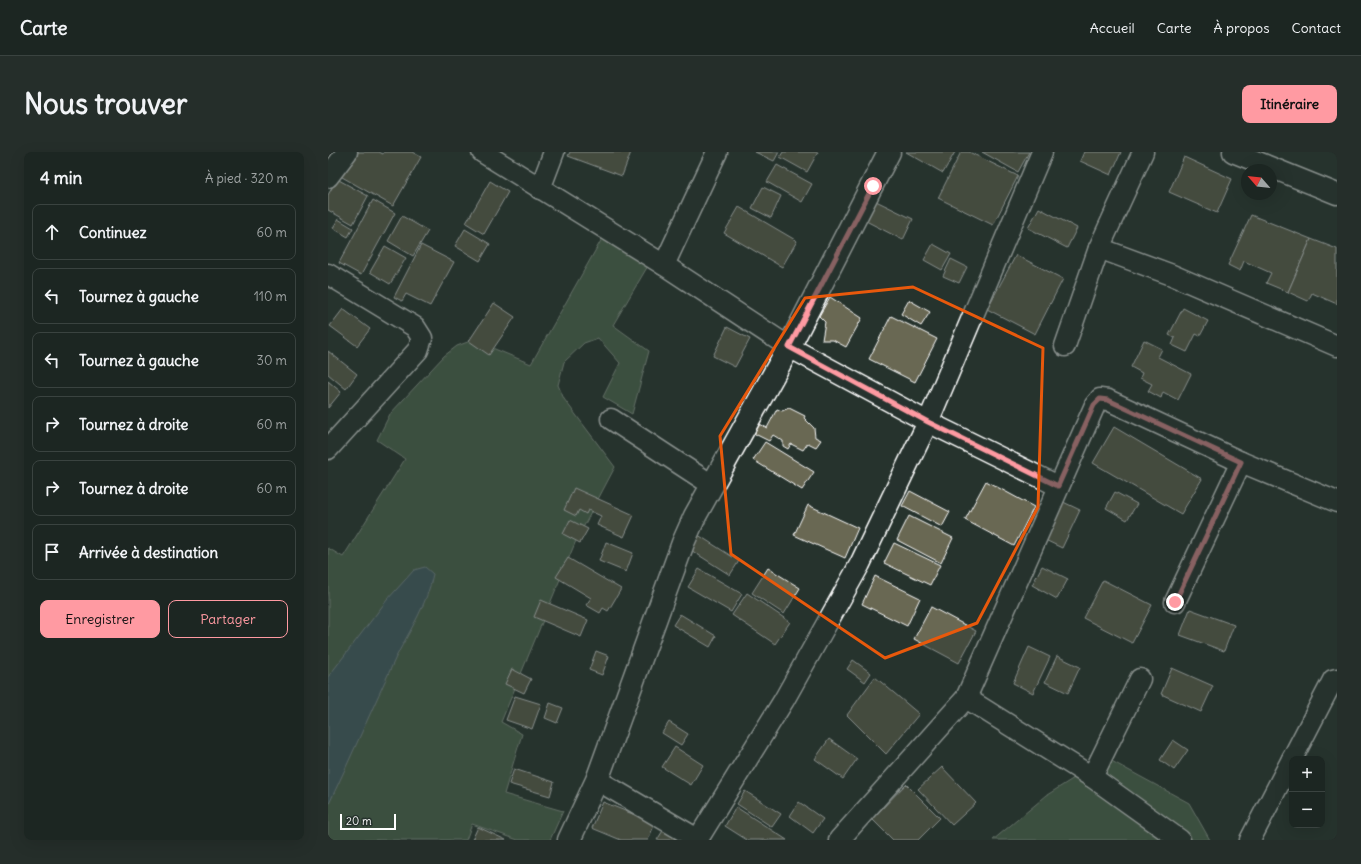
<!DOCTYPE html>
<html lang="fr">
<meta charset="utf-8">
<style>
body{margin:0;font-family:Delius,sans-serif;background:#252e2a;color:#f1f3f6}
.controls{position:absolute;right:12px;bottom:12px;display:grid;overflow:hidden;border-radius:8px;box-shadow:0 4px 16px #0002}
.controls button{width:36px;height:36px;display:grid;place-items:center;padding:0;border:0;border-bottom:1px solid #3a4340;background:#1c2622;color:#f1f3f6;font:20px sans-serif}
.compass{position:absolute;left:913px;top:12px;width:36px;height:36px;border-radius:50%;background:#1c2622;box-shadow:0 4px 16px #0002;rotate:298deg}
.scale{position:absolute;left:12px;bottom:10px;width:56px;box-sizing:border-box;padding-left:4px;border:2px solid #fff;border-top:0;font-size:11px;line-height:14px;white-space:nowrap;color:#fff;-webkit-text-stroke:3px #26332d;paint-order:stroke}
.stop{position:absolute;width:12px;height:12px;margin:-9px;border:3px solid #ff9aa2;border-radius:50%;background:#fff}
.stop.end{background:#ff9aa2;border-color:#fff;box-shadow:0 1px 4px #0008}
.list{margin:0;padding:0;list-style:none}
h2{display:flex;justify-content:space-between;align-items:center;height:52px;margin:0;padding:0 16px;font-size:17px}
h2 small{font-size:13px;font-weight:400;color:#a0a5a5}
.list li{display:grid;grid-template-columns:26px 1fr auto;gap:12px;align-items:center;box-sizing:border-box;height:56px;margin:0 8px 8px;padding:0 8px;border:1px solid #3a4340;border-radius:8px}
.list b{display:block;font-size:15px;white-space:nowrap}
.list em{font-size:13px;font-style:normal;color:#a0a5a5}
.actions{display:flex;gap:8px;padding:12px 16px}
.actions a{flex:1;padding:9px 0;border:1px solid #ff9aa2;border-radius:8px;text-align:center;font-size:14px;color:#ff9aa2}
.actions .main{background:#ff9aa2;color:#111}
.icon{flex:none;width:22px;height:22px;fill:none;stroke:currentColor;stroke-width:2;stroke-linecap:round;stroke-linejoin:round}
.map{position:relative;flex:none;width:1009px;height:688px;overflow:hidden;border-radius:8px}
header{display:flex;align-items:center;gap:24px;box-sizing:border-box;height:56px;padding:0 20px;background:#1c2622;border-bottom:1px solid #3a4340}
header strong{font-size:19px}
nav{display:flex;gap:22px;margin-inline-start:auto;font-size:14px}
.intro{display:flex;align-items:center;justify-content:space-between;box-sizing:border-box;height:96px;padding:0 24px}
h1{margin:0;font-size:28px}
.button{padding:10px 18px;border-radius:8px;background:#ff9aa2;color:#111;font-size:14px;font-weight:700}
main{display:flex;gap:24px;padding:0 24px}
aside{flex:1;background:#1c2622;border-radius:8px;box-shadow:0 4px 16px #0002}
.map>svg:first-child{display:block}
.green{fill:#577156;stroke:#abb8aa}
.water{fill:#4d6972;stroke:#94a5aa}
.building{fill:#696752;stroke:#fff}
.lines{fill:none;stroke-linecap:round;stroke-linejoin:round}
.minor-casing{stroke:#fff;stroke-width:23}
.tertiary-casing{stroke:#fff;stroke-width:25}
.minor{stroke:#26332d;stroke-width:20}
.tertiary{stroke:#26332d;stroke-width:22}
.route{stroke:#ff9aa2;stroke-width:5}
.marked{fill:none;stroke:#e8590c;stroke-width:3;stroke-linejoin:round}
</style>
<header>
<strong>Carte</strong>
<nav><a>Accueil</a><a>Carte</a><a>À propos</a><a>Contact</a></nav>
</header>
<div class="intro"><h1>Nous trouver</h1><a class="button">Itinéraire</a></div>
<main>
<aside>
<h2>4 min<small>À pied · 320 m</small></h2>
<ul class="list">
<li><svg class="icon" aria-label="ahead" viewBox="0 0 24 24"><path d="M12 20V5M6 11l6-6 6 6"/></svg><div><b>Continuez</b></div><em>60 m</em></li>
<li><svg class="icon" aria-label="left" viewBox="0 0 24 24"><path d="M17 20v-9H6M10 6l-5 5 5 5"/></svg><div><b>Tournez à gauche</b></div><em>110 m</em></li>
<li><svg class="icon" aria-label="left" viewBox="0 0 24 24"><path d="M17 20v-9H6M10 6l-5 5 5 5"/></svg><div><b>Tournez à gauche</b></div><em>30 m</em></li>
<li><svg class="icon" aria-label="right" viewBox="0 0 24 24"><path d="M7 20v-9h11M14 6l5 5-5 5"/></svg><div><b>Tournez à droite</b></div><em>60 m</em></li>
<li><svg class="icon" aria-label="right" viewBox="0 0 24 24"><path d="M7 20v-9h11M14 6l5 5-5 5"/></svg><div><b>Tournez à droite</b></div><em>60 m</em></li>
<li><svg class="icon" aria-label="arrive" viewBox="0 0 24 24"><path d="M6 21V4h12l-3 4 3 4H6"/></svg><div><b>Arrivée à destination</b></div></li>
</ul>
<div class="actions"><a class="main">Enregistrer</a><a>Partager</a></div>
</aside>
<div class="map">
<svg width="1009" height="688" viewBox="0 0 1009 688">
<rect width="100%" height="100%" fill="#26332d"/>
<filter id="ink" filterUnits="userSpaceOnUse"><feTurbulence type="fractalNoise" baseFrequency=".025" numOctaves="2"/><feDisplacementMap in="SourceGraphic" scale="8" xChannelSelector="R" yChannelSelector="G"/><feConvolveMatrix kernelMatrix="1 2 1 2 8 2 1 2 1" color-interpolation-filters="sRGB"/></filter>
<g filter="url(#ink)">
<g class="green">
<polygon points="275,85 324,107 285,173 321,199 304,262 275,245 292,211 270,186 256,191 236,210 230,233 236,247 287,315 247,391 173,570 194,582 176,642 235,659 222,688 190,688 144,672 138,688 0,688 0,396 15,405 77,307 49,288 62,262 116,204 129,194 145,188 203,212"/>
<polygon points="778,606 861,651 882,688 665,688 719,643"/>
</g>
<path class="water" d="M97 415 105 422C99 453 82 478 68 505 45 555 23 605 0 654V525L59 448 86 418Z"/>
<g class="building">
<polygon points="27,0 51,0 55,2 56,0 84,0 93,5 65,54 7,21"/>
<polygon points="242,0 303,0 294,24 240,4"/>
<polygon points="427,0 451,0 446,9"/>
<polygon points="455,0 490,0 479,20 452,5"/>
<polygon points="578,0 627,0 615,21"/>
<polygon points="633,0 641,0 690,24 665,73 610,46"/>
<polygon points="654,0 701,0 690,20"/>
<polygon points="756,0 793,0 783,23 752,9"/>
<polygon points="856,5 904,27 889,61 841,40"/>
<polygon points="449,13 484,32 474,50 439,30"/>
<polygon points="9,27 40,44 25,72 0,58 0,43"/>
<polygon points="162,29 180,40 156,82 138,71"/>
<polygon points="435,35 453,44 443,66 424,56"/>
<polygon points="45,48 67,61 33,123 11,111"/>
<polygon points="548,49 585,67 575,88 538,69"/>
<polygon points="411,55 469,89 454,115 396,81"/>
<polygon points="711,56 749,76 739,96 700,76"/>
<polygon points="923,63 983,87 960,140 938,131 943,121 916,109 912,119 900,113"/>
<polygon points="74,64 100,79 85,104 60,89"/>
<polygon points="10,67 25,76 20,85 5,76"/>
<polygon points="137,77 162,92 152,109 127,94"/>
<polygon points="983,87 1009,97 1009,152 984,141 980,149 960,140"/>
<polygon points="605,92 623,102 614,118 596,108"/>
<polygon points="93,93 126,110 102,154 78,142 74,149 66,145"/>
<polygon points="57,94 78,106 62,132 42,120"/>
<polygon points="688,103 735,127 707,182 659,157"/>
<polygon points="623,107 639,115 631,131 615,124"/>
<polygon points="502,145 534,166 518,195 505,188 494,188 497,170 491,164"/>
<polygon points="581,148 602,160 593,174 573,162"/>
<polygon points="166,151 187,165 161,203 141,189"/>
<polygon points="855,156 880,169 872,184 868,182 859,200 844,193 847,186 841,183"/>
<polygon points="15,157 42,177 29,194 2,174"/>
<polygon points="563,164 609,187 587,230 541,207"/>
<polygon points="399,175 422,187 407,215 385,204"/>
<polygon points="816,188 834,197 830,205 863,222 850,248 835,240 833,246 820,239 824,232 812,226 814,221 803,215"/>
<polygon points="0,199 29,222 18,237 0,222"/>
<polygon points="0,229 13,240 0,256"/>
<polygon points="461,256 477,264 476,266 486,276 487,285 493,288 488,295 480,291 475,298 463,292 460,297 455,294 455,289 445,283 441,289 425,281 430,271 439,276 449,257 454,259"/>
<polygon points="786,275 874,327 853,362 765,311"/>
<polygon points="437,290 486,320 474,338 425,308"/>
<polygon points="658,329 706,355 686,394 637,368"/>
<polygon points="246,336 306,363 296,385 269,373 273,364 260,358 258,362 251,358 248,364 236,358"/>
<polygon points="582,339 622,360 614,375 574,354"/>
<polygon points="787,340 809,352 799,368 778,356"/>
<polygon points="731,348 752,358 734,396 713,386"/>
<polygon points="480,353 530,376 517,406 466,383"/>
<polygon points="581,364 625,386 613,411 569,388"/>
<polygon points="242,368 260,377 252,391 235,382"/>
<polygon points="367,381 411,409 402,423 358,395"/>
<polygon points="278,390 305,401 298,420 271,409"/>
<polygon points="566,391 612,413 602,433 556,411"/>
<polygon points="240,406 293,437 280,459 275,456 272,461 258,453 263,446 228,425"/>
<polygon points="714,414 740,427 729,447 704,433"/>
<polygon points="440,416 472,436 456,462 424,441"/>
<polygon points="371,417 414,442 403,460 360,435"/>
<polygon points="547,424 592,446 579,474 534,452"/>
<polygon points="775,428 824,453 804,491 755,466"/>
<polygon points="419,441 462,470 447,492 404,463"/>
<polygon points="213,448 260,468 253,485 206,465"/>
<polygon points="603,455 648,479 631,511 586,487"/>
<polygon points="862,457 906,473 896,499 852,483"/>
<polygon points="352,462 388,484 382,495 345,473"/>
<polygon points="701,495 722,505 705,541 685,531"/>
<polygon points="268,499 281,504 274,523 261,518"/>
<polygon points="729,504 752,515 740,541 717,530"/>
<polygon points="525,508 543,521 537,530 519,517"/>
<polygon points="844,516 885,534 873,560 833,542"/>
<polygon points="184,517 203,527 196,541 177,532"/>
<polygon points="547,525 591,562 558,602 519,563"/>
<polygon points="187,544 213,552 204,577 178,568"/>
<polygon points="222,551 235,556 229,571 217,566"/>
<polygon points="341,570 360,582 353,593 334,581"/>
<polygon points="501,587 529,607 515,627 487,607"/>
<polygon points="845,588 860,598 846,618 832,608"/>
<polygon points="347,595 375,613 363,633 334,615"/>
<polygon points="614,615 648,651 624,673 590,637"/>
<polygon points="186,617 226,630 222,644 181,632"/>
<polygon points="578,632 612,666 590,688 565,688 544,667"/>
<polygon points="417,639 453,662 444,675 409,652"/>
<polygon points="275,650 327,671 320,688 293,688 264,676"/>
<polygon points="471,650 495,667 485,681 462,664"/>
<polygon points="408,655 459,688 419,688 397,674"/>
<polygon points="338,674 360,688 329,688"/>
<polygon points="150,675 178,688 144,688"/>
</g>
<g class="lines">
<defs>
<g id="minor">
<polyline points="154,0 336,113 461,195 600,270 730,334"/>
<polyline points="905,0 1009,42"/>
<polyline points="0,25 19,0"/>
<polyline points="212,37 226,0"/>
<polyline points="771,96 844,123 1009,194"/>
<polyline points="336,113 389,0"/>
<polyline points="0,122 87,175 94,186 90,198 0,297"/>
<polyline points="737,194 771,96 815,0"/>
<polyline points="283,267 384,333"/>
<polyline points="847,450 913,310"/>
<polyline points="638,546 764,625 812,527"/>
<polyline points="964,607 1005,528 1009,527"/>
<polyline points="764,625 852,688"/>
<polyline points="269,628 371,688"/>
<polyline points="370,687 456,548 532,412 600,270 714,0"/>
<polyline points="511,688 638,546 767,253 772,247 780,248 913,310 1009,350"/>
<polyline points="922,688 964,607"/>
</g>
<polyline id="tertiary" points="241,688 269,628 355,391 367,364 461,195 561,0"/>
</defs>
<use href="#minor" class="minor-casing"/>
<use href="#tertiary" class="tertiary-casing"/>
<use href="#minor" class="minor"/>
<use href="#tertiary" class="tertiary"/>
</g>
</g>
<g class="lines" filter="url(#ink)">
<polyline class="route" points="545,34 461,195 600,270 730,334 766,253 772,247 780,248 913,310 847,450"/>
</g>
<path d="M0 0H1009V688H0ZM585 135 715 196 710 355 649 471 557 506 403 402 392 284 477 146Z" fill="#26332d" fill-opacity=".55" fill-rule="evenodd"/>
<path class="marked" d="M585 135 715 196 710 355 649 471 557 506 403 402 392 284 477 146Z"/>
</svg>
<div class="controls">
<button>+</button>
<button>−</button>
</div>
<svg class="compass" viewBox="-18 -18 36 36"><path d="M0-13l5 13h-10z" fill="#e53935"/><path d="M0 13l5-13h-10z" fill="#a0a5a5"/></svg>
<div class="scale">20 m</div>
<div class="stop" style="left:545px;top:34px"></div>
<div class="stop end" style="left:847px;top:450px"></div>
</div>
</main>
